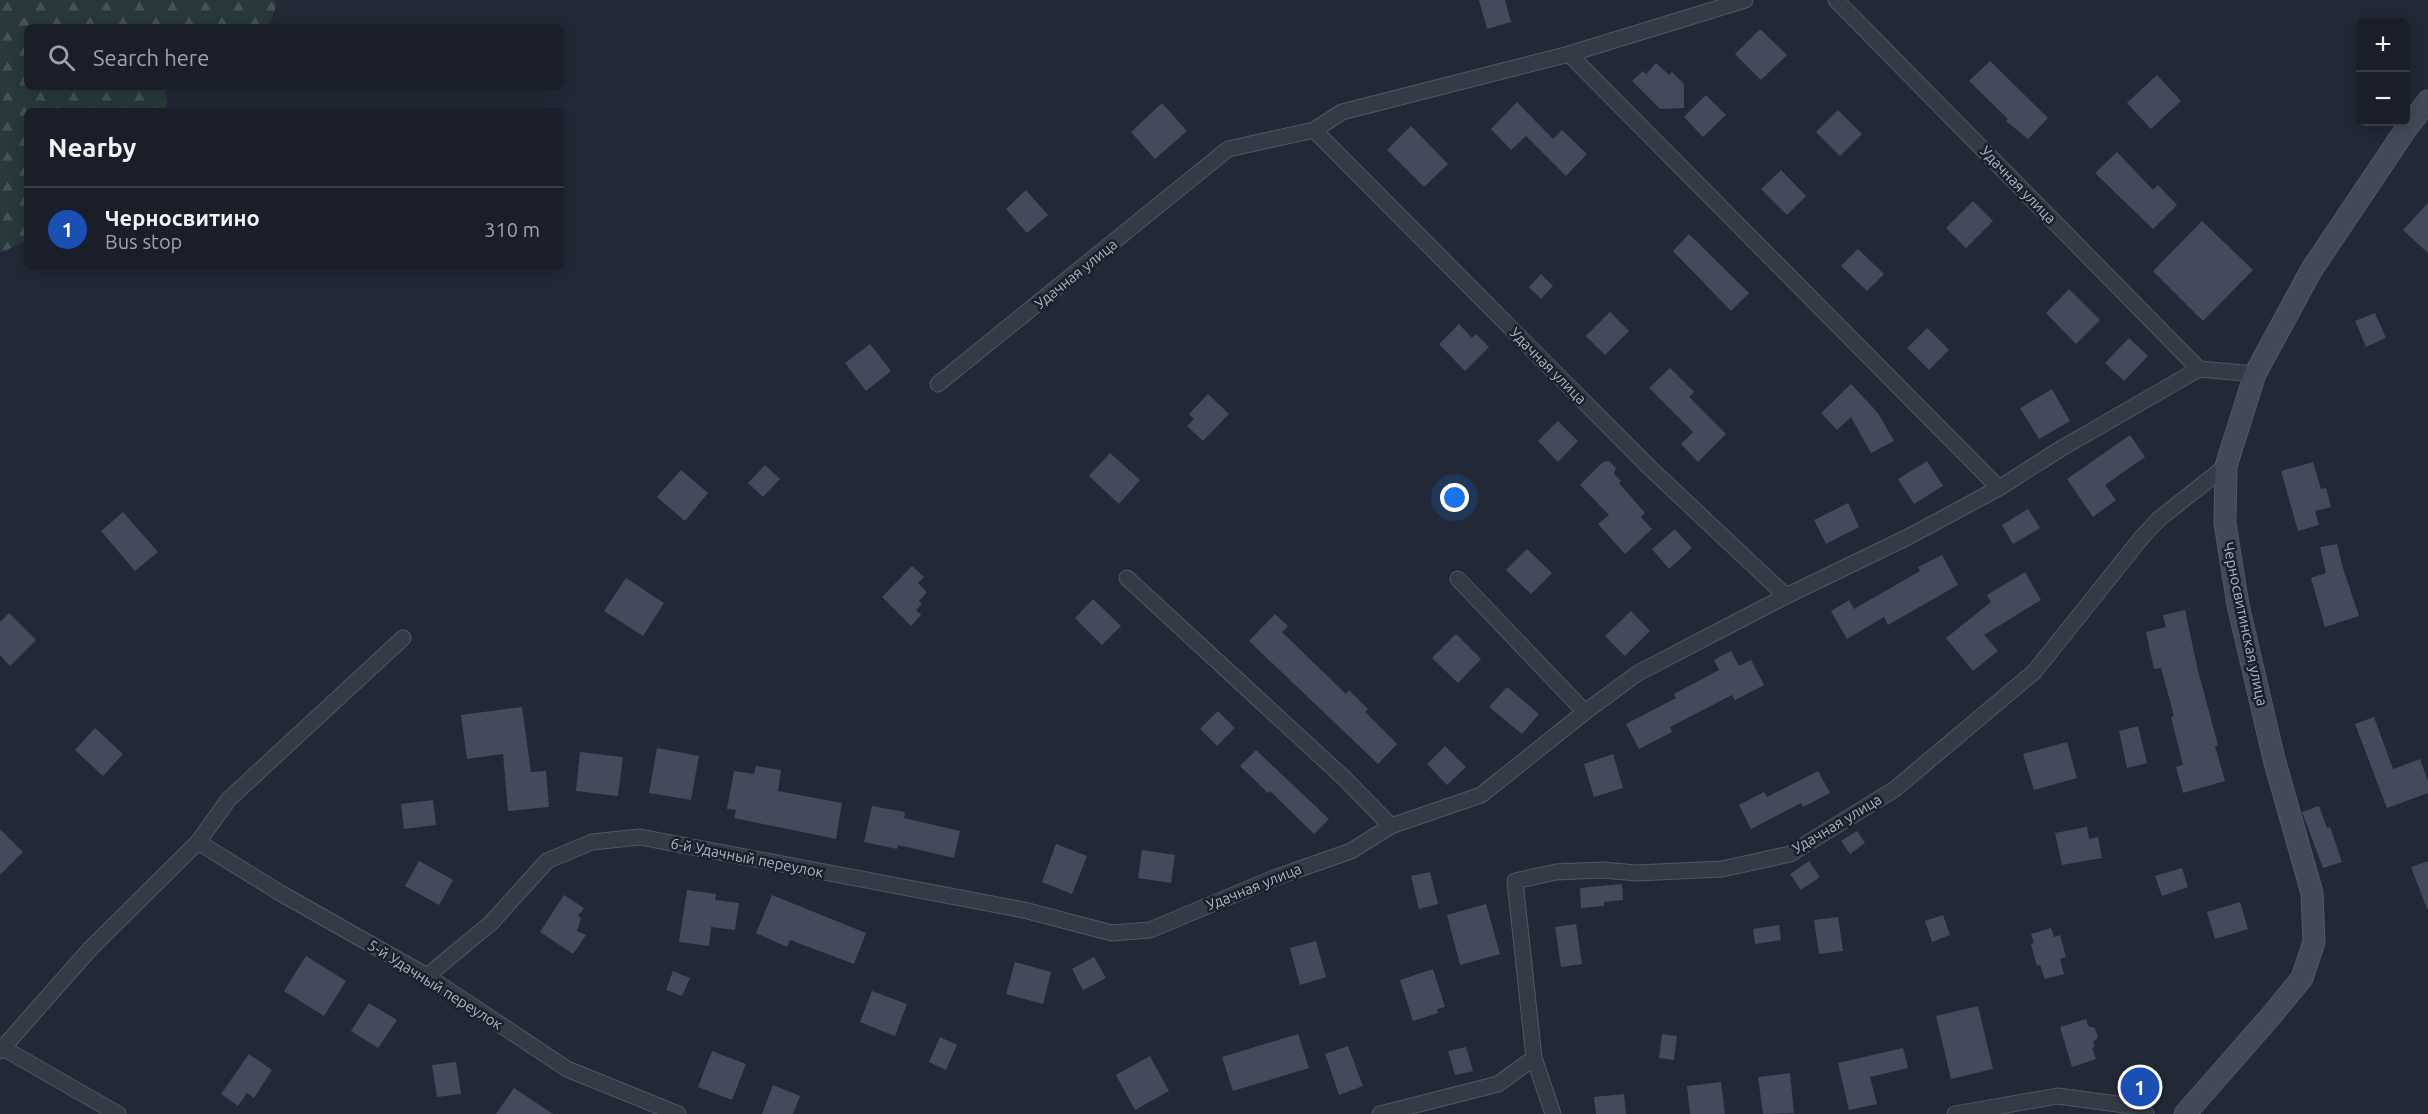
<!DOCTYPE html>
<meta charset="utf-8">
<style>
body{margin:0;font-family:Ubuntu,sans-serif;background:#232730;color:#f1f3f6}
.controls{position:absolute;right:18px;top:18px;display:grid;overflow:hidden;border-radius:9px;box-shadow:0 3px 15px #0003}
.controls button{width:54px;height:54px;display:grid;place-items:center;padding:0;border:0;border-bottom:2px solid #383c45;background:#1a1e28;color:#f1f3f6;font:30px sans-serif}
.you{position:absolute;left:1455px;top:498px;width:21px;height:21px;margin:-15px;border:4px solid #fff;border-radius:50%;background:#1a73e8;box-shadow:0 0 0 9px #1a73e833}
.badge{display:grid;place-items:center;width:39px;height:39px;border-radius:50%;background:#0f766e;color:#fff;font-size:20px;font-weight:700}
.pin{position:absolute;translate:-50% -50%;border:3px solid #fff;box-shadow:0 2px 6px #0006}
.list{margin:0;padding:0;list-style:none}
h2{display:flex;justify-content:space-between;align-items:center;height:78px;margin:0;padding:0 24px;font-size:26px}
h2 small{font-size:20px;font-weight:400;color:#9fa2a8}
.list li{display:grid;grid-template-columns:39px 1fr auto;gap:18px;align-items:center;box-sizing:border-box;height:84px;padding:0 24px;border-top:2px solid #383c45}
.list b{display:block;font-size:22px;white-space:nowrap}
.list p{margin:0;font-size:20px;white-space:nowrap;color:#9fa2a8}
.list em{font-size:20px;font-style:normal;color:#9fa2a8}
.icon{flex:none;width:33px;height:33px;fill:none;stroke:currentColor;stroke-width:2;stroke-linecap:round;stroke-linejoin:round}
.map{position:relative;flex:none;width:2428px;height:1114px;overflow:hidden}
.search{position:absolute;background:#1a1e28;box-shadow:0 3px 15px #0003;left:24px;top:24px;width:540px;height:66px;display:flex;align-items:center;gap:15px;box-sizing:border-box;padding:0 21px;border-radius:9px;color:#9fa2a8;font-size:22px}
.panel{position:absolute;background:#1a1e28;box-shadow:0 3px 15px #0003;left:24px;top:108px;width:540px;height:162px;border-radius:9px}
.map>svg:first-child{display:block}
.forest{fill:url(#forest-firs)}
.building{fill:#434a5b}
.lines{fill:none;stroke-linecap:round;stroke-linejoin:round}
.street-casing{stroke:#525764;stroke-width:17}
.secondary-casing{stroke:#525764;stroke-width:23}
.street{stroke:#353a47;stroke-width:15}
.secondary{stroke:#434959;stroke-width:21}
.labels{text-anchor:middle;stroke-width:5;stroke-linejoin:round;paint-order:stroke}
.street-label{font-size:15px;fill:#afb4c3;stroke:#1a1f2b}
</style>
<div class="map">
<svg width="2428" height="1114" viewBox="0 0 2428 1114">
<defs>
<pattern id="forest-firs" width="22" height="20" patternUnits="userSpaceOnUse" patternTransform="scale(1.5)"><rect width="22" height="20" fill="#28383b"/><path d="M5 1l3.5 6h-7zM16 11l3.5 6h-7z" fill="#455256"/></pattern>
</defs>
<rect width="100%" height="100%" fill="#222836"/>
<polygon class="forest" points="0,0 275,0 276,7 268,27 27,27 27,87 165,87 167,103 165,111 27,111 27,240 0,253"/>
<g class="building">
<polygon points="1479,0 1505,0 1511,22 1487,29"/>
<polygon points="1760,29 1787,55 1761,80 1735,54"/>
<polygon points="1990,61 2048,118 2028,139 2006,121 2008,119 1969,81"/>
<polygon points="1656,63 1669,75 1672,72 1684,84 1684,108 1660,109 1632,81 1643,71 1646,74"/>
<polygon points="2157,75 2181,101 2151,129 2127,103"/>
<polygon points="1706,95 1726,115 1703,137 1684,117"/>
<polygon points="1517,102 1553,139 1562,130 1587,154 1566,176 1526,136 1511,150 1491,129"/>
<polygon points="1162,103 1187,131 1155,159 1131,132"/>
<polygon points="1838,110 1862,134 1840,156 1816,132"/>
<polygon points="1411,126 1448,164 1424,187 1387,150"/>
<polygon points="2117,152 2153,190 2158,185 2177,205 2153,229 2095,173"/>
<polygon points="1781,170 1806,196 1787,215 1761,189"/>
<polygon points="1026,190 1048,215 1027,233 1006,209"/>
<polygon points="1973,201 1993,221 1966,248 1946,228"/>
<polygon points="2428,203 2428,253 2403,230"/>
<polygon points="2202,221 2253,270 2203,321 2153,271"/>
<polygon points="1689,234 1749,293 1731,311 1673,251"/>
<polygon points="1858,249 1884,274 1867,291 1841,266"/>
<polygon points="1541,274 1553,286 1541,299 1529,287"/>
<polygon points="2069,289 2100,320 2076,344 2046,313"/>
<polygon points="1610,312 1629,331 1605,355 1586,336"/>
<polygon points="2375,313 2386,338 2366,347 2355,321"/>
<polygon points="1459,324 1472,338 1476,334 1489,347 1465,371 1439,344"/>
<polygon points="1927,328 1949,350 1929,370 1907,348"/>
<polygon points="2129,338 2148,356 2124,381 2105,363"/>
<polygon points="870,344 891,371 866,391 845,363"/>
<polygon points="1670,368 1694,392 1689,397 1726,434 1698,462 1681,444 1693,432 1649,388"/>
<polygon points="1851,384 1878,413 1894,441 1871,453 1851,417 1837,430 1821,413"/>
<polygon points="2052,389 2070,421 2039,439 2020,408"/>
<polygon points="1208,394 1229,414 1203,441 1187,426 1194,419 1189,414"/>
<polygon points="1558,421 1578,441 1558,462 1538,441"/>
<polygon points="2130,435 2145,457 2105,485 2116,500 2093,517 2067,479"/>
<polygon points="1110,453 1140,480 1119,504 1089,476"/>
<polygon points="1609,461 1616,468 1614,474 1621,481 1619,483 1645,513 1641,517 1652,529 1625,554 1598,524 1609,515 1580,485 1603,462"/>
<polygon points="1927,461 1943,486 1914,504 1898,479"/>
<polygon points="2313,462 2321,489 2326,488 2331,507 2315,511 2319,525 2298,531 2281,471"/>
<polygon points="765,465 780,479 763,497 748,483"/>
<polygon points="681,470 708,493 685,521 657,497"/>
<polygon points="1848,503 1859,527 1826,544 1814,520"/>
<polygon points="2028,509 2040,528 2013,544 2002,525"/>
<polygon points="123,512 158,552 135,571 101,531"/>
<polygon points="1675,529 1692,548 1669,569 1652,549"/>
<polygon points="2337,544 2343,568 2359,616 2325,627 2311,578 2326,573 2320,547"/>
<polygon points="1527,549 1552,573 1531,594 1506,570"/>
<polygon points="1942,555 1958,585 1888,625 1884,617 1847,639 1831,611 1849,600 1854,609 1920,571 1918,567"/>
<polygon points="912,566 924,577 918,583 927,592 919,601 922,604 916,610 921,615 911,626 882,597"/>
<polygon points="2025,572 2041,600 1984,635 1998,651 1973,671 1946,638 1991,602 1987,595"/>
<polygon points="626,578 664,603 643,636 604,611"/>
<polygon points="1093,599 1121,626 1102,645 1075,618"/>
<polygon points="2185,610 2198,671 2218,745 2215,746 2225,781 2183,793 2176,767 2183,765 2171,717 2174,716 2161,668 2154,669 2146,632 2166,627 2163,615"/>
<polygon points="1631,611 1650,631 1625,656 1605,636"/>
<polygon points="9,613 36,640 10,666 0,655 0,622"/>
<polygon points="1275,614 1288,626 1282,632 1346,694 1349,690 1368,709 1365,712 1397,744 1378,764 1249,641"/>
<polygon points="1456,634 1481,659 1458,683 1432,658"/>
<polygon points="1731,651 1739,666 1751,660 1764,685 1735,700 1732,695 1670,727 1672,732 1639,749 1626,724 1676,698 1674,694 1719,670 1714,660"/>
<polygon points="1507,687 1539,714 1522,734 1489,707"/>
<polygon points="522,707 531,772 546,771 549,807 508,811 503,754 467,759 461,715"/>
<polygon points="1218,711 1235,728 1217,746 1200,729"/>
<polygon points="2374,717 2393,769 2420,759 2428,781 2428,793 2387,808 2355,724"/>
<polygon points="2138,726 2147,763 2127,768 2119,731"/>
<polygon points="95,728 123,754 103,776 75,750"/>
<polygon points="2067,742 2077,778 2034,790 2023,754"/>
<polygon points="1445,746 1466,767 1447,785 1427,764"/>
<polygon points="657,748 699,756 691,800 649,793"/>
<polygon points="1256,750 1329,819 1314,834 1270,791 1268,793 1240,766"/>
<polygon points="580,752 623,757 618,796 576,791"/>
<polygon points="1613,754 1623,788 1594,797 1584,764"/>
<polygon points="756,766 781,770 778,791 842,803 836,839 734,818 736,810 727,809 734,771 754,774"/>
<polygon points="1818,771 1830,793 1803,807 1801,803 1751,829 1739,805 1764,792 1767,797"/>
<polygon points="433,800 436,825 404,829 401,804"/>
<polygon points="872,806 905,812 904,818 960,831 954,858 898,845 897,849 864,842"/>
<polygon points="2319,806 2327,828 2330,827 2342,862 2323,868 2302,812"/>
<polygon points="2087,827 2089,839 2098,837 2102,858 2062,865 2055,833"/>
<polygon points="0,829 23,852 0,875"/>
<polygon points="1857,831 1865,843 1850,854 1841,841"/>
<polygon points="1056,844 1087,856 1072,894 1042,882"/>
<polygon points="1142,850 1175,855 1171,883 1138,878"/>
<polygon points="419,861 453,880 439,905 405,886"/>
<polygon points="1809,861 1820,877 1801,890 1790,874"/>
<polygon points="2428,861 2428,909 2427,909 2411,867"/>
<polygon points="2182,868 2188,887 2162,896 2155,876"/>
<polygon points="1430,872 1438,904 1419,909 1411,876"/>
<polygon points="1622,884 1623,900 1604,902 1604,906 1581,908 1580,888"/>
<polygon points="687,890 716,894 715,900 739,903 735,930 711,927 709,946 679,942"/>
<polygon points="564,895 584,908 578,916 581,918 577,931 586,935 573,954 540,932"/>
<polygon points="772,895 866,933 854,964 790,940 787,947 756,933"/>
<polygon points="2240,902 2248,929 2215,939 2207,912"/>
<polygon points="1486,904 1500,954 1460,965 1447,915"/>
<polygon points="1943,915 1950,935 1932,942 1925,921"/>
<polygon points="1838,917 1843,951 1819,954 1814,920"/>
<polygon points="1576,924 1582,964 1561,967 1555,927"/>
<polygon points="1779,925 1781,940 1755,944 1753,929"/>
<polygon points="2051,928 2054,937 2060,935 2066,957 2060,959 2064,974 2045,979 2040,965 2037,966 2031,944 2034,943 2031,934"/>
<polygon points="1316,941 1326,977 1300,985 1290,948"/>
<polygon points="306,956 346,981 324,1016 284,991"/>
<polygon points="1094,957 1106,978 1083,990 1072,969"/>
<polygon points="1015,962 1051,972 1043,1004 1006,994"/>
<polygon points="1433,969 1445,1007 1437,1009 1438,1013 1413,1021 1400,980"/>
<polygon points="673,971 690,978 682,996 666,990"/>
<polygon points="872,991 907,1004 895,1036 860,1022"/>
<polygon points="369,1003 397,1020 378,1048 351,1031"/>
<polygon points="1978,1006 1993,1069 1951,1079 1936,1016"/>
<polygon points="2086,1019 2088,1026 2095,1028 2098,1037 2093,1042 2095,1047 2092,1048 2096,1059 2072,1067 2060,1027"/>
<polygon points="1298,1034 1309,1068 1233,1091 1222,1057"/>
<polygon points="1662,1034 1677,1036 1674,1060 1659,1058"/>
<polygon points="940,1037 957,1045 946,1070 929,1062"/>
<polygon points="1348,1046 1363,1086 1339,1095 1325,1054"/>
<polygon points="1466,1047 1473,1071 1455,1075 1448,1051"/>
<polygon points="1903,1048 1908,1068 1870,1077 1877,1104 1849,1110 1838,1063"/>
<polygon points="712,1051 746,1064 732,1100 698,1087"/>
<polygon points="249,1054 272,1070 254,1098 247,1093 238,1106 221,1094"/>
<polygon points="1150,1056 1169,1091 1135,1110 1116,1075"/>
<polygon points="456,1062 461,1094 437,1097 432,1065"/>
<polygon points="1790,1073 1794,1113 1763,1114 1758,1077"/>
<polygon points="1721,1082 1725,1114 1690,1114 1687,1086"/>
<polygon points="773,1085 800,1096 793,1114 762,1114"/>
<polygon points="514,1088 553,1114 496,1114"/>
<polygon points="1624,1094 1626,1114 1596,1114 1594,1097"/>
</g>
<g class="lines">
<defs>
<g id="street">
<polyline points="1836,0 2199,369"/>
<polyline points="1569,54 1999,488"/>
<polyline points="1314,130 1650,468 1786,596"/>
<polyline points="938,384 1228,149 1314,130 1342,112 1569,54 1745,0"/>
<polyline points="1127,578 1344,778 1391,826"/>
<polyline points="1458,579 1585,712"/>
<polyline points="198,842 282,894 427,976 567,1069 678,1114"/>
<polyline points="427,976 491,923 547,861 592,842 640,837 1024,910 1112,933 1150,930 1274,878 1351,851 1391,826 1481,795 1585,712 1638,673 1786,596 1908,537 1999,488 2062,448 2199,369 2255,374"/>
<polyline points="3,1048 118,1114"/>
<polyline points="0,1051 91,948 198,842 229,799 403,638"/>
<polyline points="1534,1058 1553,1114"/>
<polyline points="1380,1114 1498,1084 1534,1058 1515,881 1556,872 1602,870 1637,873 1722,869 1790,854 1895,789 2034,672 2142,537 2159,519 2226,466"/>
<polyline points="1955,1114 2058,1096 2139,1107 2146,1114"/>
</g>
<polyline id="secondary" points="2185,1114 2271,1016 2302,978 2314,942 2312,893 2274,759 2238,605 2225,523 2226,466 2255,374 2312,269 2406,129 2428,101"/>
</defs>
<use href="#street" class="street-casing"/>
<use href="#secondary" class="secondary-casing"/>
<use href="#street" class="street"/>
<use href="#secondary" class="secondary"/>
</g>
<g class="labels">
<g class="street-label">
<text transform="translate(2018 185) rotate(46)" y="5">Удачная улица</text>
<text transform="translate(1076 274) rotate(-39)" y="5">Удачная улица</text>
<text transform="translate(1548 366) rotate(45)" y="5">Удачная улица</text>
<text transform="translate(2245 624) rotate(78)" y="5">Черносвитинская улица</text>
<text transform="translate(1837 824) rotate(-31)" y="5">Удачная улица</text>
<text transform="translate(747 858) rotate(11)" y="5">6-й Удачный переулок</text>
<text transform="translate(1254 887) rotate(-22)" y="5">Удачная улица</text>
<text transform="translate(435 985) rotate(32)" y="5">5-й Удачный переулок</text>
</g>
</g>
</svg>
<div class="controls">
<button>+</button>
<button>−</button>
</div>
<div class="you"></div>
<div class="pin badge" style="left:2140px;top:1087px;background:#1a4fb4">1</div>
<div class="search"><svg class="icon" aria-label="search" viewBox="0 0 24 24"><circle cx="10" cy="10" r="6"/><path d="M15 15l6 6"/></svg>Search here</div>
<section class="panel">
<h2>Nearby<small></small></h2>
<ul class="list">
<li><span class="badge" style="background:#1a4fb4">1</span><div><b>Черносвитино</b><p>Bus stop</p></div><em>310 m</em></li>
</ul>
</section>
</div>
